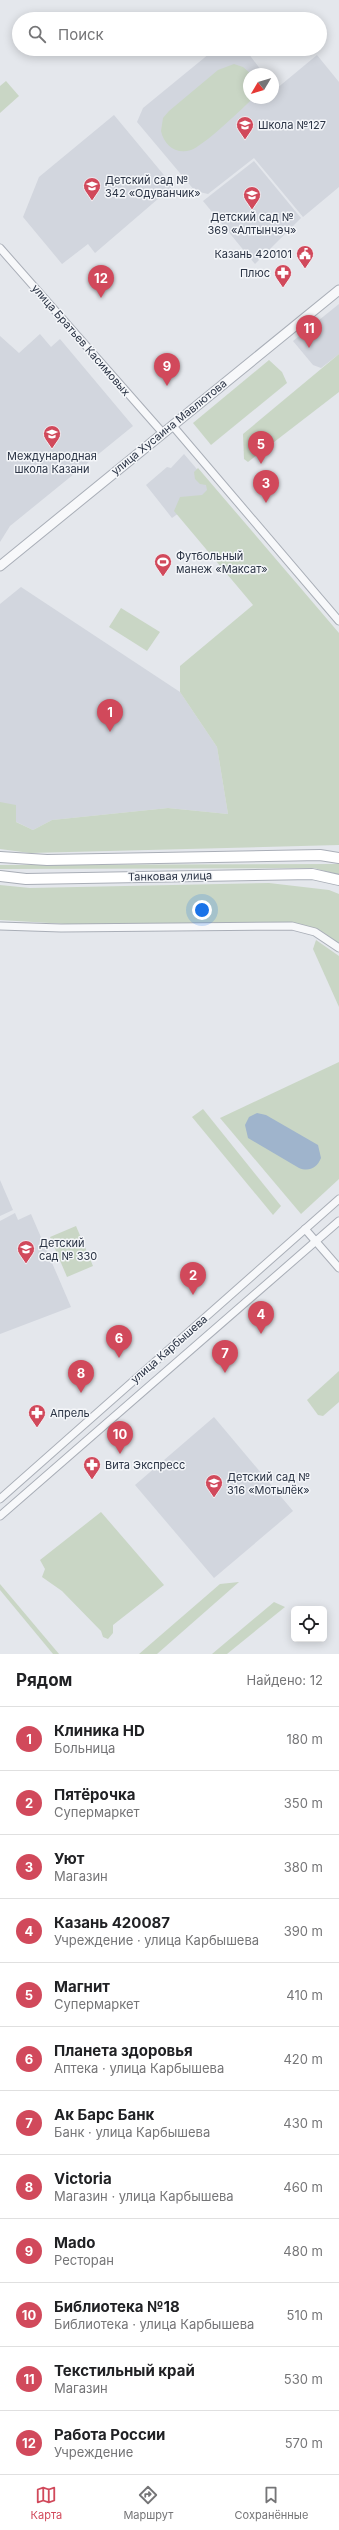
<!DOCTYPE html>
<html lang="ru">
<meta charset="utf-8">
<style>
body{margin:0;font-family:Inter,sans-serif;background:#f2f2f2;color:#202124}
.controls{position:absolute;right:12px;bottom:12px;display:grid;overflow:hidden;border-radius:6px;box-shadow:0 2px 10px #0003}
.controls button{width:36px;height:36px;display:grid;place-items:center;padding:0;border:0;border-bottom:1px solid #e0e0e0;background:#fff;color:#202124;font:20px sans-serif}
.compass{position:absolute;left:243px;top:68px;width:36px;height:36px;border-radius:50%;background:#fff;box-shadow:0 2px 10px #0003;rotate:232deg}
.you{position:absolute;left:202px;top:910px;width:14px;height:14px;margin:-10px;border:3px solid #fff;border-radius:50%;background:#1a73e8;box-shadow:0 0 0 6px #1a73e833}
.badge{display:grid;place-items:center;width:26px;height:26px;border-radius:50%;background:#d1495b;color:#fff;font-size:13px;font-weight:700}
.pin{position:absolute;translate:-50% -33px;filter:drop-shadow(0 1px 2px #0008)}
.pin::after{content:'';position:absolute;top:21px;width:14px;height:12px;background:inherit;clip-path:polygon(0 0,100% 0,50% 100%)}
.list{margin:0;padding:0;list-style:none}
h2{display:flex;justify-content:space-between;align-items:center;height:52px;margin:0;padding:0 16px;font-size:17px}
h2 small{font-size:13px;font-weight:400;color:#757577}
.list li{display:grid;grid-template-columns:26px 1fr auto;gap:12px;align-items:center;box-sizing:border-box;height:64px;padding:0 16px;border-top:1px solid #e0e0e0}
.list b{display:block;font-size:15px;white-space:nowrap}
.list p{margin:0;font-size:13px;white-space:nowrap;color:#757577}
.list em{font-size:13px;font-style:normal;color:#757577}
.icon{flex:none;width:22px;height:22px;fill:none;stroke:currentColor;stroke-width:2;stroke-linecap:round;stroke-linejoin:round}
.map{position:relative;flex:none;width:339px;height:1654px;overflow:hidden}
.search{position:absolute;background:#fff;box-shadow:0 2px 10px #0003;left:12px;right:12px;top:12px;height:44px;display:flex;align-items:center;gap:10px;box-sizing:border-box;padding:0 14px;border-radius:22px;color:#757577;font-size:15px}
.sheet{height:820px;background:#fff}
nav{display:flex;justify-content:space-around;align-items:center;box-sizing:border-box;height:56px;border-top:1px solid #e0e0e0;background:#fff;font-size:11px;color:#757577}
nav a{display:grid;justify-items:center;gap:2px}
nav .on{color:#d1495b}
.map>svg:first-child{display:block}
.built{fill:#d2d6de}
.green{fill:#c9d6c5}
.water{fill:#9fb4cc}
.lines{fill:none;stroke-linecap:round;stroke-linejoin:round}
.minor-casing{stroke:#a9aeb7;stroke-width:9}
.tertiary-casing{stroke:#a9aeb7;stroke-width:11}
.secondary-casing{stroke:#a9aeb7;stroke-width:12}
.minor{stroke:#f7f8fa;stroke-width:7}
.tertiary{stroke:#f7f8fa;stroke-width:9}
.secondary{stroke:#fff;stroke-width:10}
.labels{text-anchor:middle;stroke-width:3;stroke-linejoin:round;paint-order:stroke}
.poi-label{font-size:11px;fill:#2b3445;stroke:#f4f6f9;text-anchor:start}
.street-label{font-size:11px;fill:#2b3445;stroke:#f4f6f9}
</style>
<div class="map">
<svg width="339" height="1654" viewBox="0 0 339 1654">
<rect width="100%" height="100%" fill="#e4e7ec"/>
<g class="built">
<polygon points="215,49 245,49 264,74 249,74 249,98 273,98 273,85 276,89 317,55 339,82 339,187 303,217 254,158 208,194 195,191 137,122 143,108"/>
<polygon points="114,115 173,186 95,253 88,244 62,264 23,217 39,177"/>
<polygon points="254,161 301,218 255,264 203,201"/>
<polygon points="339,304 339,354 321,368 313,365 293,341"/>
<polygon points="40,334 51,347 60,339 133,426 10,526 0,542 0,336 19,353"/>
<polygon points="184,454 213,488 172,518 146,485 167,467 171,468"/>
<polygon points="21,587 180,692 217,747 228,814 168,808 52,820 33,830 0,814 0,604"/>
<polygon points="0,1180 13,1210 0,1216"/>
<polygon points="15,1213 18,1220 31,1214 71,1307 0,1334 0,1221"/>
<polygon points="214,1417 293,1511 214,1578 135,1485"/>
</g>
<g class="green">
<path d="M234 64 243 67 251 74H249V98H252L250 101C240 111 203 146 191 150 176 155 164 145 161 131L163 118 169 111 218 70Z"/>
<polygon points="6,81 19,96 0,113 0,86"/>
<polygon points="339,354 339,392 248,462 244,459 243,434"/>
<polygon points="269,360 282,372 287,383 211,445 193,423"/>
<polygon points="198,468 339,633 339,845 30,853 0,849 0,802 16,805 16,822 33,830 52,820 168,808 228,814 217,747 180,692 180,666 253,605 174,511 180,497 202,495 207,490 206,485 200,484 195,479 194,472"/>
<polygon points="121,608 160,632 147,651 109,627"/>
<polygon points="337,864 339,864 339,875 314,868 0,869 0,865"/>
<polygon points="269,883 329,890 339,894 339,943 318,929 292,924 66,924 0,920 0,885 30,888"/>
<polygon points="316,940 339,956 339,1007 313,949"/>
<polygon points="339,1062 339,1179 301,1214 220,1118"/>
<polygon points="203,1109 281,1206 273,1215 192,1117"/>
<polygon points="76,1226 93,1266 67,1277 50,1237"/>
<polygon points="339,1371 339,1402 323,1416 318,1415 307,1400"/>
<polygon points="101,1512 164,1585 113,1625 113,1633 108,1639 103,1637 101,1631 62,1591 42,1577 45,1569 40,1560"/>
<polygon points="239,1582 157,1654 139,1654 220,1584"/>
<polygon points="0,1584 59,1654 53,1654 0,1590"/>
<polygon points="274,1602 285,1607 227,1654 212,1654"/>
</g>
<path class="water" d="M257 1113 266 1115 318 1145 321 1158C317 1168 309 1172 299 1168L248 1138 245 1125 249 1117Z"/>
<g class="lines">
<defs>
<g id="minor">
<polyline points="0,248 162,432"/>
<polyline points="172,425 339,621"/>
<polyline points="0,926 61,928 292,926 315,932 339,948"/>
<polyline points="305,1229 339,1268"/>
<polyline points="0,1499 339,1199"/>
<polyline points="0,1516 339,1221"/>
</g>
<polyline id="tertiary" points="0,566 339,290"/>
<g id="secondary">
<polyline points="0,857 47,860 320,855 339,858"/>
<polyline points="0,876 26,879 312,874 339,880"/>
</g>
</defs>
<use href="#minor" class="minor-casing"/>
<use href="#tertiary" class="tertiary-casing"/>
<use href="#secondary" class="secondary-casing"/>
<use href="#minor" class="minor"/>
<use href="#tertiary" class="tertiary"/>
<use href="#secondary" class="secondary"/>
</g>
<defs>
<symbol id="school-pin" viewBox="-11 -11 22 30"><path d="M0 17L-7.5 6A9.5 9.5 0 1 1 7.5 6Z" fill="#d1495b" stroke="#f4f6f9"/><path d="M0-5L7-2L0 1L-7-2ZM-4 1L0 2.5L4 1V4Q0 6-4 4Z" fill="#fff"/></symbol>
<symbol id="civic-pin" viewBox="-11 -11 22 30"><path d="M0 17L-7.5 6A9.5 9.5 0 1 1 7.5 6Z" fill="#d1495b" stroke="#f4f6f9"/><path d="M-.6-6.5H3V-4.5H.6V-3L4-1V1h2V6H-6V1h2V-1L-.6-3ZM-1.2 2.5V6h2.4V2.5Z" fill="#fff"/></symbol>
<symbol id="pharmacy-pin" viewBox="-11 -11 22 30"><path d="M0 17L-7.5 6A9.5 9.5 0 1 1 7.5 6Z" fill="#d1495b" stroke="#f4f6f9"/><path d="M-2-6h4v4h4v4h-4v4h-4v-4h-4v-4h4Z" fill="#fff"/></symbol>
<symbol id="stadium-pin" viewBox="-11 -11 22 30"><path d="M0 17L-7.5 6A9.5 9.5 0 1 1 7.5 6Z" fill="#d1495b" stroke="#f4f6f9"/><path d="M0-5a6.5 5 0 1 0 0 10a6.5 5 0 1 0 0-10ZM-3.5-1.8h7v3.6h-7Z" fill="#fff"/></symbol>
</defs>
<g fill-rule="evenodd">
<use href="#school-pin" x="235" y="115" width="20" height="27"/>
<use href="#school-pin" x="82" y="176" width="20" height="27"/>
<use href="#school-pin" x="242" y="185" width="20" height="27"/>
<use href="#civic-pin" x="295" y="244" width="20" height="27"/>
<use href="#pharmacy-pin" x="273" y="263" width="20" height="27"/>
<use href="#school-pin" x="42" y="424" width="20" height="27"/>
<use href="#stadium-pin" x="153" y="552" width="20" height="27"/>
<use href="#school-pin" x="16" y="1239" width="20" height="27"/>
<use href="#pharmacy-pin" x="27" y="1403" width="20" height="27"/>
<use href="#pharmacy-pin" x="82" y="1455" width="20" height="27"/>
<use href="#school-pin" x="204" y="1473" width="20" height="27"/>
</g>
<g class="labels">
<g class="poi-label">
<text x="258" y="129">Школа №127</text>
<text x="105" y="184">Детский сад №<tspan x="105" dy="13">342 «Одуванчик»</tspan></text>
<text x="252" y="221" text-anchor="middle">Детский сад №<tspan x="252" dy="13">369 «Алтынчэч»</tspan></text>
<text x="292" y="258" text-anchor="end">Казань 420101</text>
<text x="270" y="277" text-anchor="end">Плюс</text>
<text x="52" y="460" text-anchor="middle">Международная<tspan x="52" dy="13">школа Казани</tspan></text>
<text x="176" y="560">Футбольный<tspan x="176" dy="13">манеж «Максат»</tspan></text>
<text x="39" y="1247">Детский<tspan x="39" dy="13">сад № 330</tspan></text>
<text x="50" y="1417">Апрель</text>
<text x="105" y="1469">Вита Экспресс</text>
<text x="227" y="1481">Детский сад №<tspan x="227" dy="13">316 «Мотылёк»</tspan></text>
</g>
<g class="street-label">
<text transform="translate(81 340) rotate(49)" y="4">улица Братьев Касимовых</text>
<text transform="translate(169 427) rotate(-39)" y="4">улица Хусаина Мавлютова</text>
<text transform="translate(170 876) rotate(-1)" y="4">Танковая улица</text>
<text transform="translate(169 1349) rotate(-41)" y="4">улица Карбышева</text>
</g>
</g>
</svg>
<div class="controls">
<button><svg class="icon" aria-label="locate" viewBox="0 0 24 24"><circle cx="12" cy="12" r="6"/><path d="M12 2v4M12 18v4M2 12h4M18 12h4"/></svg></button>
</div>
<svg class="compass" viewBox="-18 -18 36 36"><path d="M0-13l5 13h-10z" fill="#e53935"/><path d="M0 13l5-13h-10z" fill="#757577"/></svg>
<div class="you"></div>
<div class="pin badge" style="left:110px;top:732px">1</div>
<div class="pin badge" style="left:193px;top:1295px">2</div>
<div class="pin badge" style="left:266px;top:503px">3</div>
<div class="pin badge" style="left:261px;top:1334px">4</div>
<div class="pin badge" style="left:261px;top:464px">5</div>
<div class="pin badge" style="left:119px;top:1358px">6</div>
<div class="pin badge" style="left:225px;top:1373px">7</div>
<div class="pin badge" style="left:81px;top:1393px">8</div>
<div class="pin badge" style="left:167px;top:386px">9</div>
<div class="pin badge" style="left:120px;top:1454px">10</div>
<div class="pin badge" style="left:309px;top:348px">11</div>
<div class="pin badge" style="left:101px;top:298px">12</div>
<div class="search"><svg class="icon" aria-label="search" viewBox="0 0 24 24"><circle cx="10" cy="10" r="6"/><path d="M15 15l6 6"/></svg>Поиск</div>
</div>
<section class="sheet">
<h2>Рядом<small>Найдено: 12</small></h2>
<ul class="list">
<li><span class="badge">1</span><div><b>Клиника HD</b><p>Больница</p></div><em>180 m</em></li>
<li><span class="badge">2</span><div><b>Пятёрочка</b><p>Супермаркет</p></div><em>350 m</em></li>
<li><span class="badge">3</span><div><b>Уют</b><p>Магазин</p></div><em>380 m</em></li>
<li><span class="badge">4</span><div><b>Казань 420087</b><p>Учреждение · улица Карбышева</p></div><em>390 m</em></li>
<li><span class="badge">5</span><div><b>Магнит</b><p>Супермаркет</p></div><em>410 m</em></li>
<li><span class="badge">6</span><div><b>Планета здоровья</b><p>Аптека · улица Карбышева</p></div><em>420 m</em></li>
<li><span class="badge">7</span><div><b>Ак Барс Банк</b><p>Банк · улица Карбышева</p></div><em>430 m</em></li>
<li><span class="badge">8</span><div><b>Victoria</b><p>Магазин · улица Карбышева</p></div><em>460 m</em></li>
<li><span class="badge">9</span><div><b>Mado</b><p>Ресторан</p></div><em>480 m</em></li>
<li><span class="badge">10</span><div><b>Библиотека №18</b><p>Библиотека · улица Карбышева</p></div><em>510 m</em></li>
<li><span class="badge">11</span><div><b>Текстильный край</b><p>Магазин</p></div><em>530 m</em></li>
<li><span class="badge">12</span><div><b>Работа России</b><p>Учреждение</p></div><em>570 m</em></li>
</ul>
</section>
<nav>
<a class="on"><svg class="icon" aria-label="map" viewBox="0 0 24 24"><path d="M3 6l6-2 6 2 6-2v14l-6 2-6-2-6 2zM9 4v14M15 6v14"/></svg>Карта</a>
<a><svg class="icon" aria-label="directions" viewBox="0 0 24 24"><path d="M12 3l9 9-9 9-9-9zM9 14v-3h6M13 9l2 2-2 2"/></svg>Маршрут</a>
<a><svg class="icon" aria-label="saved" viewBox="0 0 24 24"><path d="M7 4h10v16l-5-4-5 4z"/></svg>Сохранённые</a>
</nav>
